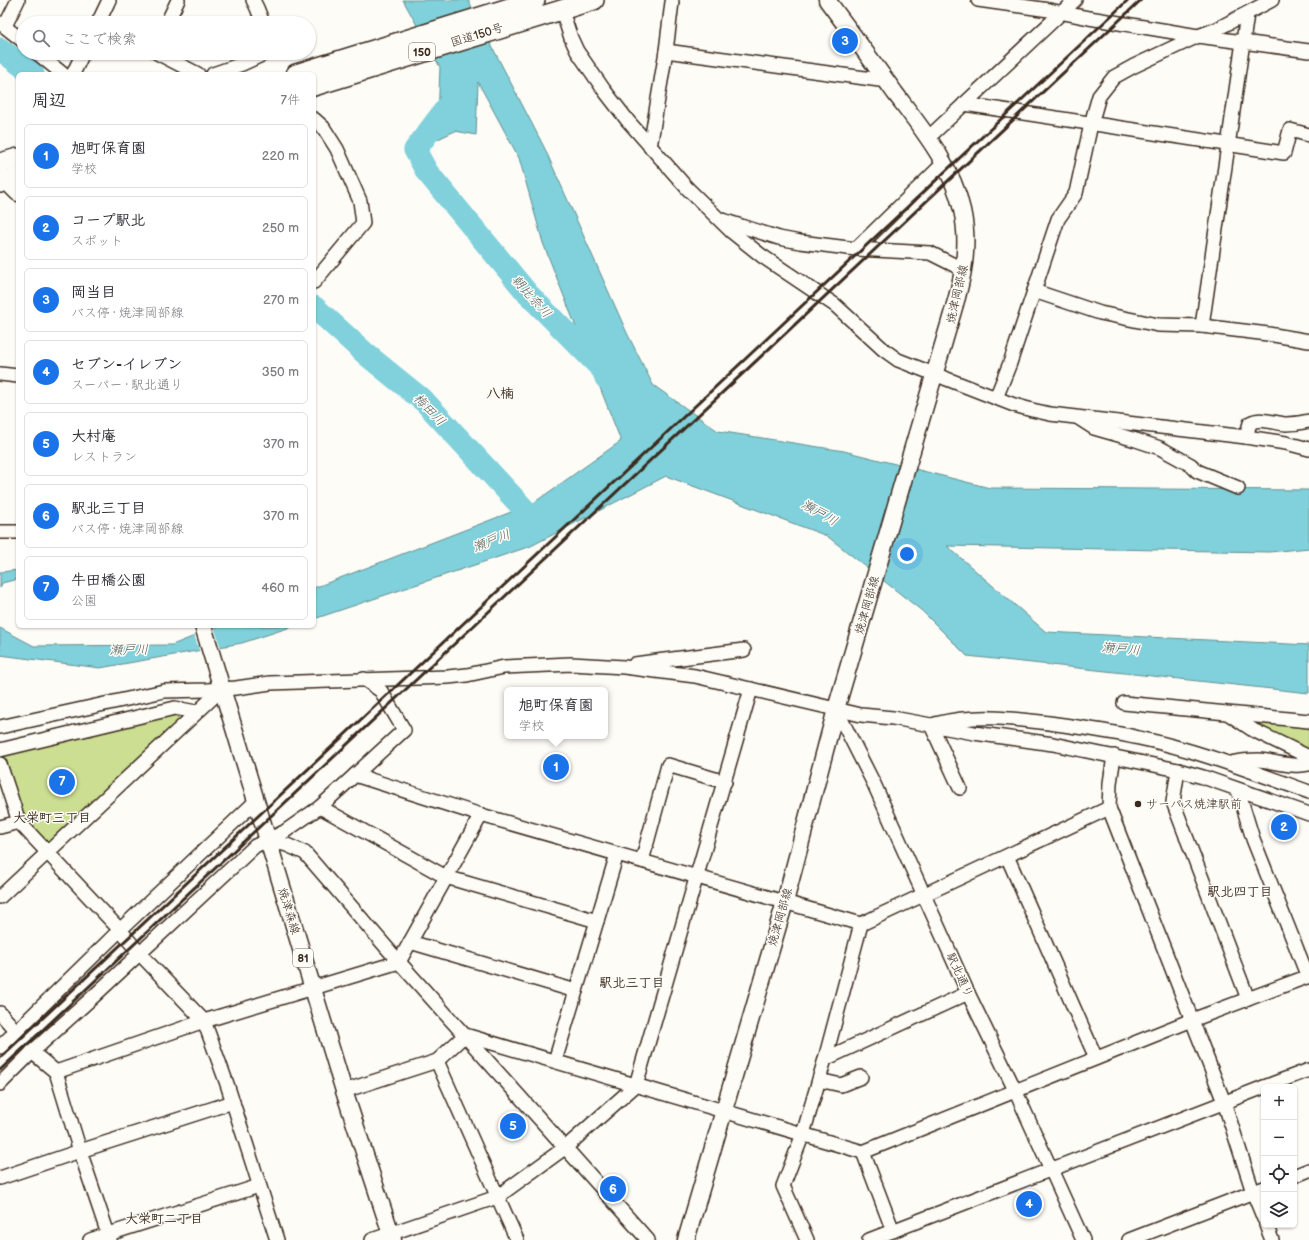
<!DOCTYPE html>
<html lang="ja">
<meta charset="utf-8">
<style>
body{margin:0;font-family:"Balsamiq Sans","Klee One",sans-serif;background:#f7f7f7;color:#2b2b33}
.controls{position:absolute;right:12px;bottom:12px;display:grid;overflow:hidden;border-radius:6px;box-shadow:0 1px 3px #0004}
.controls button{width:36px;height:36px;display:grid;place-items:center;padding:0;border:0;border-bottom:1px solid #e1e1e2;background:#fff;color:#2b2b33;font:20px sans-serif}
.you{position:absolute;left:907px;top:554px;width:14px;height:14px;margin:-10px;border:3px solid #fff;border-radius:50%;background:#1a73e8;box-shadow:0 0 0 6px #1a73e833}
.badge{display:grid;place-items:center;width:26px;height:26px;border-radius:50%;background:#1a73e8;color:#fff;font-size:13px;font-weight:700}
.pin{position:absolute;translate:-50% -50%;border:2px solid #fff;box-shadow:0 1px 4px #0006}
.popup{position:absolute;left:504px;top:687px;width:104px;height:52px;box-sizing:border-box;display:grid;place-content:center;border-radius:6px;background:#fff;filter:drop-shadow(0 1px 3px #0005);font-size:13px;white-space:nowrap;color:#7c7c81}
.popup b{font-size:15px;color:#2b2b33}
.popup::after{content:'';position:absolute;left:50%;top:100%;margin-left:-8px;border:8px solid transparent;border-top-color:#fff}
.list{margin:0;padding:0;list-style:none}
h2{display:flex;justify-content:space-between;align-items:center;height:52px;margin:0;padding:0 16px;font-size:17px}
h2 small{font-size:13px;font-weight:400;color:#7c7c81}
.list li{display:grid;grid-template-columns:26px 1fr auto;gap:12px;align-items:center;box-sizing:border-box;height:64px;margin:0 8px 8px;padding:0 8px;border:1px solid #e1e1e2;border-radius:6px}
.list b{display:block;font-size:15px;white-space:nowrap}
.list p{margin:0;font-size:13px;white-space:nowrap;color:#7c7c81}
.list em{font-size:13px;font-style:normal;color:#7c7c81}
.icon{flex:none;width:22px;height:22px;fill:none;stroke:currentColor;stroke-width:2;stroke-linecap:round;stroke-linejoin:round}
.map{position:relative;flex:none;width:1309px;height:1240px;overflow:hidden}
.search{position:absolute;background:#fff;box-shadow:0 1px 3px #0004;left:16px;top:16px;width:300px;height:44px;display:flex;align-items:center;gap:10px;box-sizing:border-box;padding:0 14px;border-radius:22px;color:#7c7c81;font-size:15px}
.panel{position:absolute;background:#fff;box-shadow:0 1px 3px #0004;left:16px;top:72px;width:300px;height:556px;border-radius:6px}
.map>svg:first-child{display:block}
.green{fill:#ccde92;stroke:#848458}
.water{fill:#80d1db;stroke:#648e8f}
.pier{fill:#fdfcf7}
.lines{fill:none;stroke-linecap:round;stroke-linejoin:round}
.river{stroke:#80d1db;stroke-width:23}
.minor-casing{stroke:#3b2a1e;stroke-width:16}
.major-casing{stroke:#3b2a1e;stroke-width:19}
.highway-casing{stroke:#3b2a1e;stroke-width:22}
.minor{stroke:#fdfcf7;stroke-width:13}
.major{stroke:#fdfcf7;stroke-width:16}
.highway{stroke:#fdfcf7;stroke-width:19}
.rail{stroke:#3b2a1e;stroke-width:3}
.poi-dot{fill:#3b2a1e;stroke:#fdfcf7;stroke-width:1.5}
.labels{text-anchor:middle;stroke-width:3;stroke-linejoin:round;paint-order:stroke}
.shield{fill:#fdfcf7;stroke:#75695f;stroke-width:1}
.shield-label{font-size:11px;font-weight:bold;fill:#3b2a1e}
.street-label{font-size:12px;fill:#3b2a1e;stroke:#fdfcf7}
.poi-label{font-size:12px;fill:#3b2a1e;stroke:#fdfcf7;text-anchor:start}
.water-label{font-size:13px;font-style:italic;fill:#505c57;stroke:#fdfcf7}
.neighbourhood-label{font-size:13px;font-weight:bold;fill:#3b2a1e;stroke:#fdfcf7}
.quarter-label{font-size:14px;font-weight:bold;fill:#3b2a1e;stroke:#fdfcf7}
</style>
<div class="map">
<svg width="1309" height="1240" viewBox="0 0 1309 1240">
<rect width="100%" height="100%" fill="#fdfcf7"/>
<filter id="ink" filterUnits="userSpaceOnUse"><feTurbulence type="fractalNoise" baseFrequency=".025" numOctaves="2"/><feDisplacementMap in="SourceGraphic" scale="8" xChannelSelector="R" yChannelSelector="G"/><feConvolveMatrix kernelMatrix="1 2 1 2 8 2 1 2 1" color-interpolation-filters="sRGB"/></filter>
<g filter="url(#ink)">
<g class="green">
<polygon points="176,713 179,720 49,841 43,840 20,810 5,755"/>
<polygon points="1258,722 1309,725 1309,752 1258,726"/>
</g>
<g class="water">
<polygon points="403,0 468,0 544,147 627,333 653,385 718,431 844,451 990,488 1309,490 1309,548 1269,552 947,546 1046,632 1309,645 1309,693 967,656 922,611 827,536 666,476 531,546 314,619 314,588 532,504 621,441 543,243 519,158 478,82 476,135 455,131 415,150 438,119 440,67"/>
<polygon points="18,570 18,579 2,583 0,588 0,572"/>
<polygon points="220,626 294,626 242,643 100,668 0,655 0,628 34,646 172,645"/>
</g>
<polygon class="pier" points="214,626 221,649 200,653 194,634"/>
<g class="lines">
<g class="river">
<polyline points="0,49 33,74"/>
<polyline points="457,94 415,150 427,172 528,294 603,370 606,378"/>
<polyline points="314,307 367,355 425,402 535,521"/>
</g>
<defs>
<g id="minor">
<polyline points="253,0 257,8 263,23"/>
<polyline points="978,0 1049,10 1089,18 1198,36 1309,51"/>
<polyline points="565,20 571,38 577,51 604,90 628,121 687,188 732,232 762,256 835,305 884,350 898,360 1014,405 1032,410 1050,414 1246,437 1286,443 1309,449"/>
<polyline points="0,23 23,41"/>
<polyline points="98,23 109,0"/>
<polyline points="167,23 178,0"/>
<polyline points="5,26 18,0"/>
<polyline points="666,51 887,81"/>
<polyline points="37,53 63,74"/>
<polyline points="157,53 198,74"/>
<polyline points="73,74 83,53"/>
<polyline points="213,74 242,64 266,53"/>
<polyline points="964,104 1284,153 1290,130 1309,135"/>
<polyline points="314,119 323,127 337,149 360,201 363,223 314,282"/>
<polyline points="928,138 1075,0"/>
<polyline points="650,147 666,51 672,2"/>
<polyline points="944,163 856,249 930,253 964,270"/>
<polyline points="722,220 779,238 800,242 856,249"/>
<polyline points="1034,291 1100,313 1158,325 1202,326 1268,334 1309,341"/>
<polyline points="1202,326 1247,14"/>
<polyline points="0,374 18,376"/>
<polyline points="996,398 1010,363 1058,219 1076,193 1091,124 1099,96 1114,77 1134,66 1198,36 1217,29 1272,0"/>
<polyline points="1080,419 1094,428 1136,440 1160,448 1191,465 1197,471 1238,488"/>
<path d="M1246 437 1250 423C1261 417 1274 423 1286 424 1294 424 1301 423 1309 421"/>
<polyline points="0,532 18,532"/>
<polyline points="635,664 657,661 744,650"/>
<polyline points="1124,703 1309,721"/>
<polyline points="836,709 874,784 968,993 1015,1090 1083,1240"/>
<polyline points="1229,714 1253,730 1309,757"/>
<path d="M935 724C975 714 1009 718 1049 723 1079 727 1109 731 1139 738 1197 750 1253 772 1309 792"/>
<polyline points="931,725 960,788"/>
<polyline points="0,727 164,691 207,690 236,688 270,683 448,677 467,675 504,667 571,664 624,667 695,676 861,715 893,718 974,733 1053,744 1178,770 1203,777 1309,814"/>
<polyline points="0,750 175,708 196,712"/>
<polyline points="1114,756 1110,783 1109,808 1224,1102 1253,1192 1264,1219"/>
<path d="M1230 763C1240 761 1249 760 1258 760 1275 761 1292 768 1309 764"/>
<polyline points="0,764 19,822 120,930 140,954 204,1021 227,1084 277,1240"/>
<polyline points="1178,770 1173,802 1248,999"/>
<polyline points="355,775 404,730 381,691 364,679"/>
<polyline points="1238,790 1253,839 1308,977"/>
<polyline points="320,807 446,877 597,921"/>
<polyline points="0,827 19,822"/>
<polyline points="267,840 287,845 305,853 399,962 648,1240"/>
<polyline points="1007,856 1096,1058"/>
<polyline points="642,861 668,765 725,782"/>
<polyline points="0,897 222,689"/>
<polyline points="410,942 576,991"/>
<polyline points="0,1013 16,1031"/>
<polyline points="0,1047 120,930 255,802"/>
<polyline points="32,1052 56,1072 204,1021 399,962 481,815"/>
<polyline points="825,1059 968,993"/>
<polyline points="437,1061 517,1240"/>
<polyline points="555,1061 617,854"/>
<polyline points="56,1072 80,1151 110,1240"/>
<polyline points="819,1080 841,1085 861,1077"/>
<polyline points="0,1084 32,1052 94,996 255,846 284,832 320,807 355,775 481,815 861,924 1109,808"/>
<polyline points="1264,1087 1309,1070"/>
<polyline points="344,1091 437,1061 465,1035 863,1152"/>
<polyline points="1294,1176 1309,1170"/>
<polyline points="0,1178 80,1151 233,1102"/>
<polyline points="1266,1225 1272,1240"/>
<polyline points="893,1231 863,1152 1192,1020 1309,976"/>
<polyline points="90,1240 259,1186"/>
<polyline points="372,1240 497,1197 566,1147 636,1085 751,689"/>
<polyline points="807,1240 783,1186 803,1134 825,1059 861,924"/>
<polyline points="869,1240 1264,1087"/>
<polyline points="1129,1240 1264,1188"/>
</g>
<g id="major">
<polyline points="0,175 18,193"/>
<polyline points="203,626 344,1091 393,1240"/>
<path d="M686 1240 785 902 836 709 953 311C963 278 970 245 962 210 952 165 922 129 895 93 873 62 850 31 827 0"/>
</g>
<g id="highway">
<polyline points="296,74 535,0"/>
<polyline points="314,86 594,0"/>
<polyline points="0,163 18,158"/>
<polyline points="0,183 18,177"/>
</g>
</defs>
<use href="#minor" class="minor-casing"/>
<use href="#major" class="major-casing"/>
<use href="#highway" class="highway-casing"/>
<use href="#minor" class="minor"/>
<use href="#major" class="major"/>
<use href="#highway" class="highway"/>
<g class="rail">
<polyline points="0,1058 1128,0"/>
<polyline points="0,1070 1141,0"/>
</g>
</g>
</g>
<circle class="poi-dot" cx="1138" cy="804" r="4"/>
<g class="labels">
<g class="shield">
<rect x="409" y="43" width="26" height="18" rx="3"/>
<rect x="293" y="949" width="20" height="18" rx="3"/>
</g>
<g class="shield-label">
<text x="422" y="56">150</text>
<text x="303" y="962">81</text>
</g>
<g class="street-label">
<text transform="translate(477 35) rotate(-17)" y="4">国道150号</text>
<text transform="translate(957 294) rotate(-77)" y="4">焼津岡部線</text>
<text transform="translate(867 605) rotate(-74)" y="4">焼津岡部線</text>
<text transform="translate(289 911) rotate(73)" y="4">焼津森線</text>
<text transform="translate(780 917) rotate(-74)" y="4">焼津岡部線</text>
<text transform="translate(960 975) rotate(66)" y="4">駅北通り</text>
</g>
<g class="poi-label">
<text x="1146" y="808">サーパス焼津駅前</text>
</g>
<g class="water-label">
<text transform="translate(532 296) rotate(48)" y="5">朝比奈川</text>
<text transform="translate(430 409) rotate(45)" y="5">梅田川</text>
<text transform="translate(820 512) rotate(30)" y="5">瀬戸川</text>
<text transform="translate(491 540) rotate(-22)" y="5">瀬戸川</text>
<text transform="translate(1121 648) rotate(5)" y="5">瀬戸川</text>
<text transform="translate(129 649) rotate(-1)" y="5">瀬戸川</text>
</g>
<g class="neighbourhood-label">
<text x="52" y="822">大栄町三丁目</text>
<text x="1240" y="896">駅北四丁目</text>
<text x="632" y="987">駅北三丁目</text>
<text x="164" y="1223">大栄町二丁目</text>
</g>
<g class="quarter-label">
<text x="500" y="398">八楠</text>
</g>
</g>
</svg>
<div class="controls">
<button>+</button>
<button>−</button>
<button><svg class="icon" aria-label="locate" viewBox="0 0 24 24"><circle cx="12" cy="12" r="6"/><path d="M12 2v4M12 18v4M2 12h4M18 12h4"/></svg></button>
<button><svg class="icon" aria-label="layers" viewBox="0 0 24 24"><path d="M12 4l9 5-9 5-9-5zM3 14l9 5 9-5"/></svg></button>
</div>
<div class="you"></div>
<div class="pin badge" style="left:556px;top:767px">1</div>
<div class="popup"><b>旭町保育園</b>学校</div>
<div class="pin badge" style="left:1284px;top:827px">2</div>
<div class="pin badge" style="left:845px;top:41px">3</div>
<div class="pin badge" style="left:1029px;top:1204px">4</div>
<div class="pin badge" style="left:513px;top:1126px">5</div>
<div class="pin badge" style="left:613px;top:1189px">6</div>
<div class="pin badge" style="left:62px;top:782px">7</div>
<div class="search"><svg class="icon" aria-label="search" viewBox="0 0 24 24"><circle cx="10" cy="10" r="6"/><path d="M15 15l6 6"/></svg>ここで検索</div>
<section class="panel">
<h2>周辺<small>7件</small></h2>
<ul class="list">
<li><span class="badge">1</span><div><b>旭町保育園</b><p>学校</p></div><em>220 m</em></li>
<li><span class="badge">2</span><div><b>コープ駅北</b><p>スポット</p></div><em>250 m</em></li>
<li><span class="badge">3</span><div><b>岡当目</b><p>バス停 · 焼津岡部線</p></div><em>270 m</em></li>
<li><span class="badge">4</span><div><b>セブン-イレブン</b><p>スーパー · 駅北通り</p></div><em>350 m</em></li>
<li><span class="badge">5</span><div><b>大村庵</b><p>レストラン</p></div><em>370 m</em></li>
<li><span class="badge">6</span><div><b>駅北三丁目</b><p>バス停 · 焼津岡部線</p></div><em>370 m</em></li>
<li><span class="badge">7</span><div><b>牛田橋公園</b><p>公園</p></div><em>460 m</em></li>
</ul>
</section>
</div>
